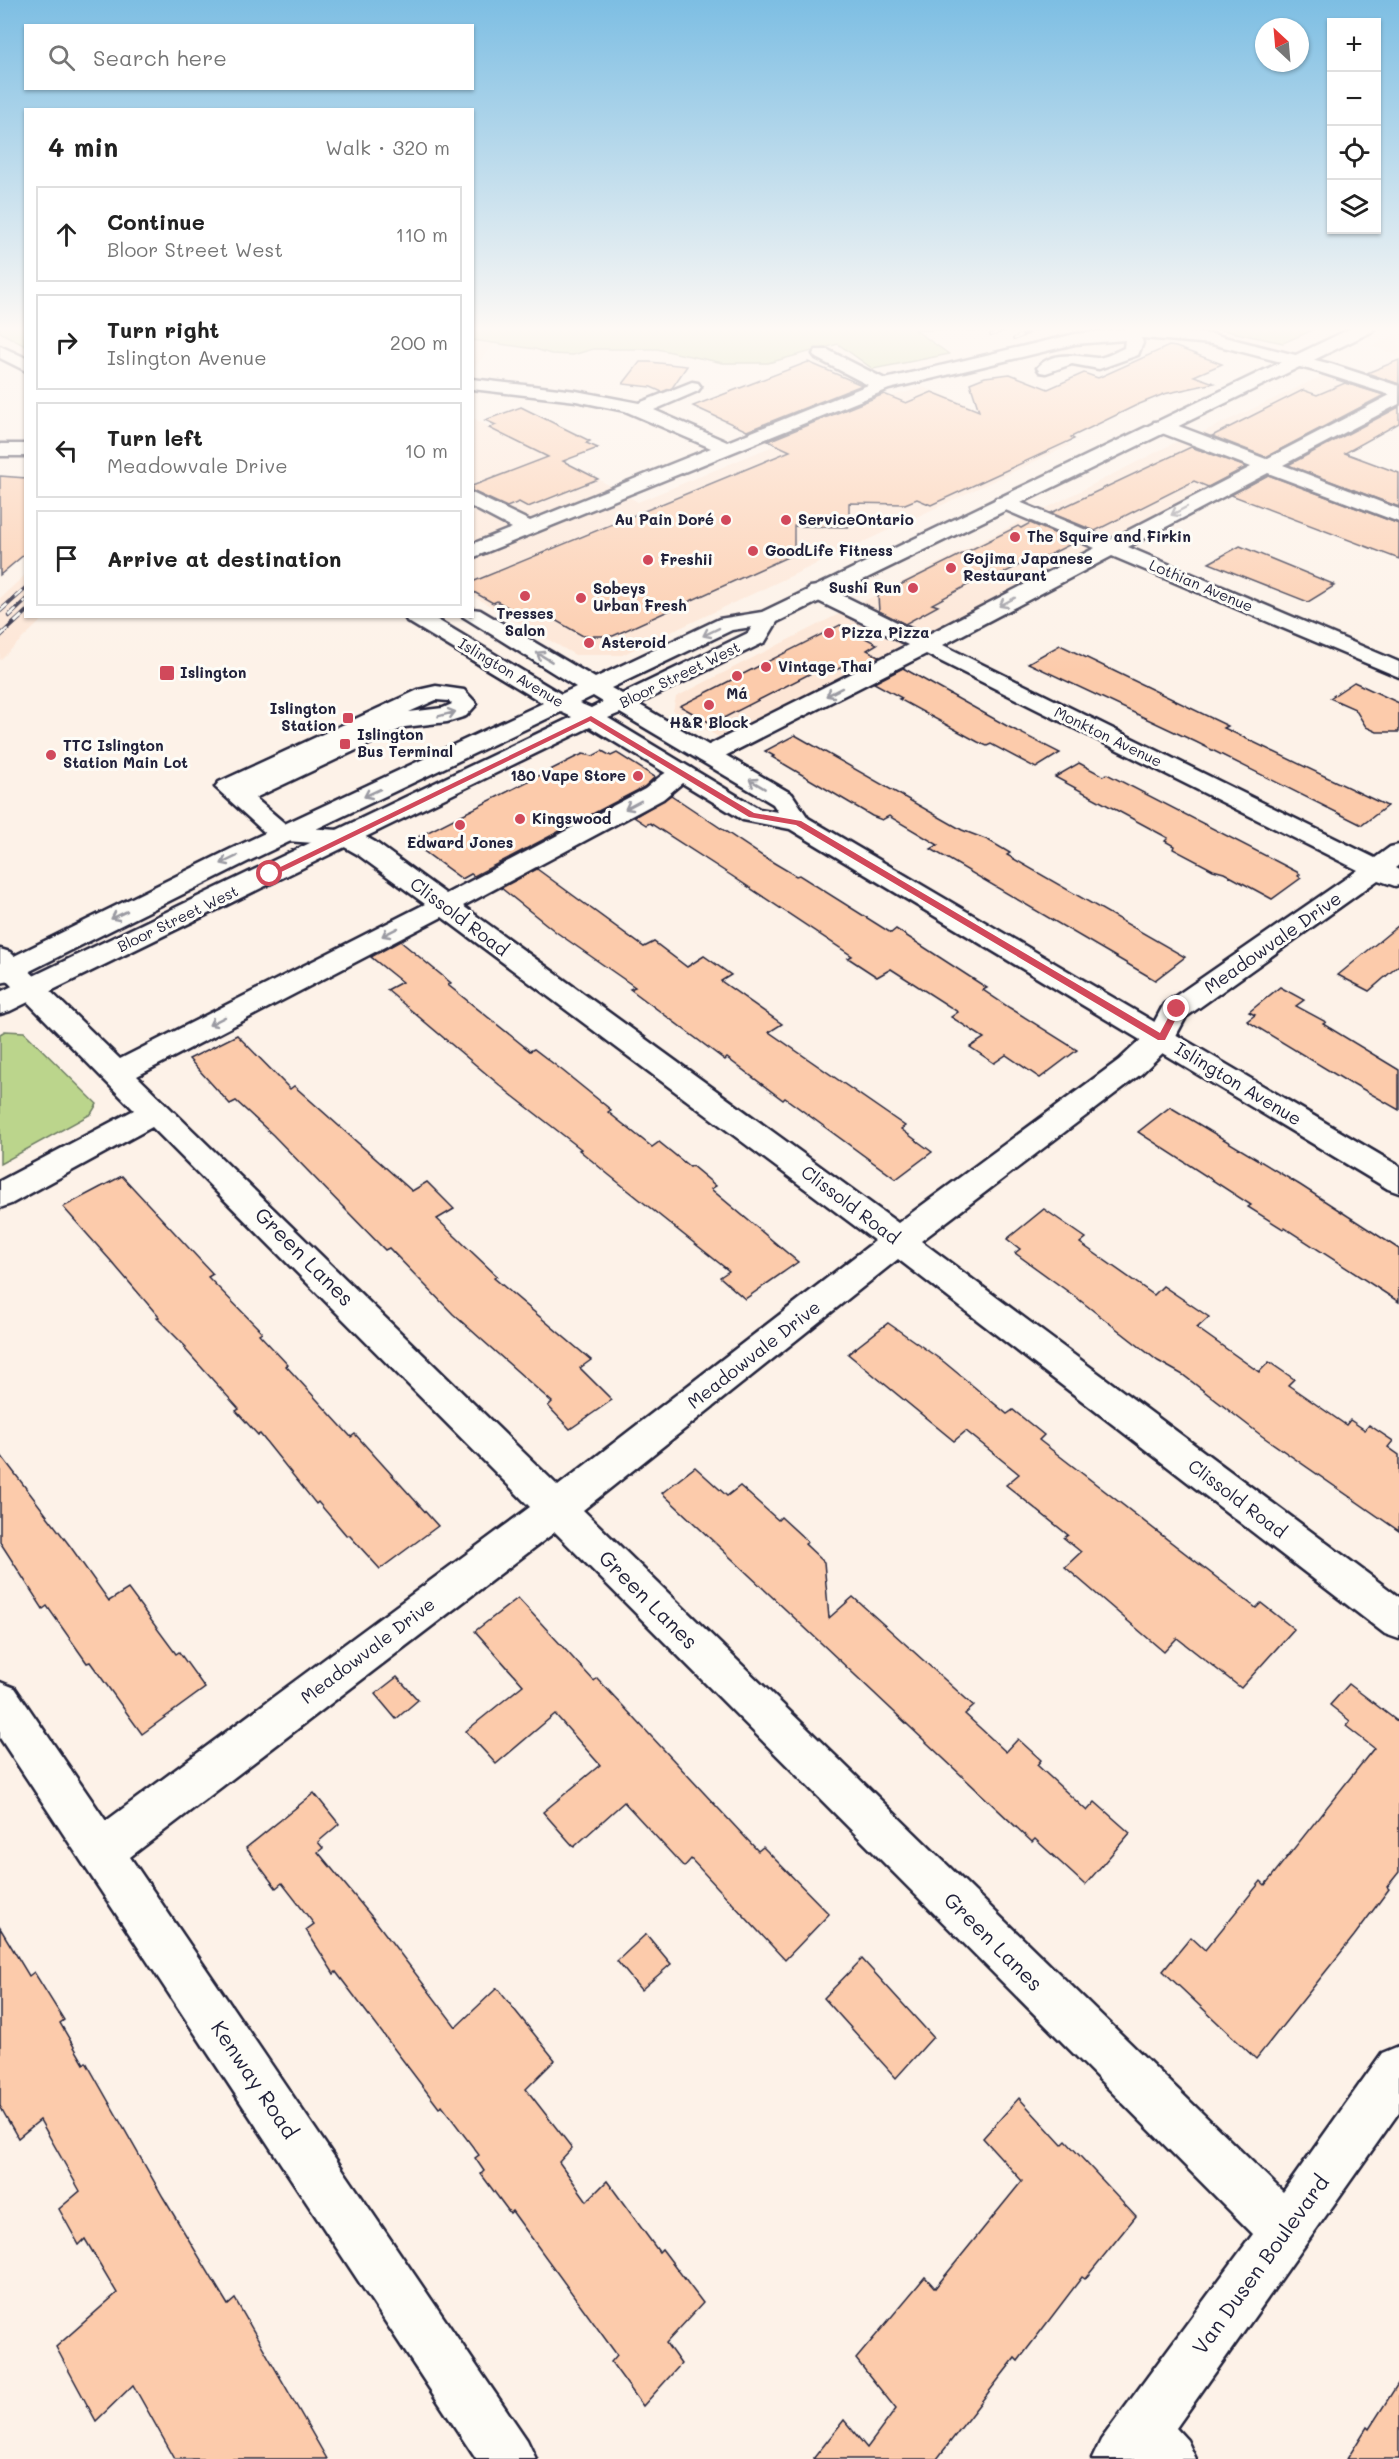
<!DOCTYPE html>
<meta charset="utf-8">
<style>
body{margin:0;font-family:Mali,sans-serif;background:#f2f2f2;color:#222}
.controls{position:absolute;right:18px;top:18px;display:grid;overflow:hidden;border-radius:0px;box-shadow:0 2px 4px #0004}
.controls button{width:54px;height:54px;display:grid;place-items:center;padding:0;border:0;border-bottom:2px solid #e0e0e0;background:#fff;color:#222;font:30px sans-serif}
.compass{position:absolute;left:1255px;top:18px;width:54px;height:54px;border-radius:50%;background:#fff;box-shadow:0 2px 4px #0004;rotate:334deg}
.stop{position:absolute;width:18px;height:18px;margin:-14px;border:4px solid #d1495b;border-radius:50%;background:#fff}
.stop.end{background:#d1495b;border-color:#fff;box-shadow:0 2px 6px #0008}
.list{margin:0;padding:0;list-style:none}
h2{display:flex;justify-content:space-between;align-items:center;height:78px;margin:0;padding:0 24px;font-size:26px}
h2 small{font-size:20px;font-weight:400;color:#767676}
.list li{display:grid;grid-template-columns:39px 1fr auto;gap:18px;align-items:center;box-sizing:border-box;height:96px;margin:0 12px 12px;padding:0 12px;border:2px solid #e0e0e0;border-radius:0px}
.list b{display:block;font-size:22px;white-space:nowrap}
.list p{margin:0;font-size:20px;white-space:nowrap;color:#767676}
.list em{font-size:20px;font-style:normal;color:#767676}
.icon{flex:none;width:33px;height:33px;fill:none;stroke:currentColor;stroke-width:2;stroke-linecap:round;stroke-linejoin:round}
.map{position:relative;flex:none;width:1399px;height:2459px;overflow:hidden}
.search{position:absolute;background:#fff;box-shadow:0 2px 4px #0004;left:24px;top:24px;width:450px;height:66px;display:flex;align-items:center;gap:15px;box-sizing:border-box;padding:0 21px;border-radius:0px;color:#767676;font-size:22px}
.panel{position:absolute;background:#fff;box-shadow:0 2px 4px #0004;left:24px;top:108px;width:450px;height:510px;border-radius:0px}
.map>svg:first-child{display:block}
.built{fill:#fde6d6}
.green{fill:#bbd58c;stroke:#6e7c64;stroke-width:1.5}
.building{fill:#fccbab;stroke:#22223b;stroke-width:1.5}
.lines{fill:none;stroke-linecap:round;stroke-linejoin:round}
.minor-casing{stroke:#22223b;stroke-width:5}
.major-casing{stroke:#22223b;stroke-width:5}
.minor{fill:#fdfcf7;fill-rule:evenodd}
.major{fill:#fdfcf7;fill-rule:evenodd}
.rail-far1-casing{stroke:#22223b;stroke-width:4}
.rail-casing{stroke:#22223b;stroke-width:4.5}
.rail-far1{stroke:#fdfcf7;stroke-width:2;stroke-dasharray:8;stroke-linecap:butt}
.rail{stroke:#fdfcf7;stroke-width:3;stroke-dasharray:10;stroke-linecap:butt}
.oneway{stroke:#9a9aa2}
.route{fill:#d1495b}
.poi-dot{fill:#d1495b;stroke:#fdfcf7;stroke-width:2}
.labels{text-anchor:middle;stroke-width:6;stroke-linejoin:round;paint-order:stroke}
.far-poi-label{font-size:15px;font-weight:bold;fill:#22223b;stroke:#fdfcf7;text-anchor:start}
.far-street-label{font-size:15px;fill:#22223b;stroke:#fdfcf7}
.street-label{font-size:18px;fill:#22223b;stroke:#fdfcf7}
.near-street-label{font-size:21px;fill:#22223b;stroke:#fdfcf7}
</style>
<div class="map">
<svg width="1399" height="2459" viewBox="0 0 1399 2459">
<rect width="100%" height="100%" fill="#fdf2e8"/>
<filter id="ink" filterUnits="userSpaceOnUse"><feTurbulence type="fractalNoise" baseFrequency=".0167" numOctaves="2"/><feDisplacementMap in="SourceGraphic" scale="12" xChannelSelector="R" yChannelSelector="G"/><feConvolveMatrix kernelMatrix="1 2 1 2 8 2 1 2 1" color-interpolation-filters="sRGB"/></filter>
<g filter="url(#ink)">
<g class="built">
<polygon points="1399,333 1399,356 1371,346"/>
<polygon points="473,341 495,343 473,369 472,341"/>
<polygon points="1322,376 1389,399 1278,461 1201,433"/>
<polygon points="923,387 1070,445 622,655 575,655 473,596 473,418 547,457 552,456 598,479 638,502 896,395"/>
<polygon points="1180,440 1259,470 736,747 673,711 676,697"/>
<polygon points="25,575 26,616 45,617 0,660 0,598"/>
</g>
<g class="green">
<polygon points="0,327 25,327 25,346 0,332"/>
<polygon points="473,327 1001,327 992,331 915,330 949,354 873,369 838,344 768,363 723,363 657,349 593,349 573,355 551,354 535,349 473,340"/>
<polygon points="1208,327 1320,327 1283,343"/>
<polygon points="5,1031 24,1032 97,1104 91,1114 0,1164 0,1034"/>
</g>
<g class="building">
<polygon points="1169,346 1176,347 1222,364 1194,376 1214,383 1164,394 1137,405 1071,437 1074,439 931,505 917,499 905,504 849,503 849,527 794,526 794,554 613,636 583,636 548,616 521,615 497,601 493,603 472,591 472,582 790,451 768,441 884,394 906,403 932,392 979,411 970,383 985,377 1010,374 1048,389 1084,373 1098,378"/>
<polygon points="1399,360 1399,384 1367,373"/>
<polygon points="640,362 650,362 687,366 672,388 662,392 651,387 623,384"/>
<polygon points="808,362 862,385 747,431 693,406"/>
<polygon points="1345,383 1384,395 1266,457 1212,436 1303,390 1317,395"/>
<polygon points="521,407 590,441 586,443 598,448 563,461 598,479 528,507 519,502 507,507 472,491 472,486 548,457 489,428 496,425 485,420"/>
<polygon points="1399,407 1399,423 1345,453 1399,473 1399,507 1288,465"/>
<polygon points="1191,447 1246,467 1208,487 1194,481 1095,531 1051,513"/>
<polygon points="1268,475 1399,524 1399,559 1231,495"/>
<polygon points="0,476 26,478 26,553 0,575"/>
<polygon points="1030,523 1075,542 1033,563 1027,561 998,576 992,572 932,604 938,606 905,624 879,611 878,596 1018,526 1021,528"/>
<polygon points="1240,546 1333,584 1331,585 1334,586 1308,602 1209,563"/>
<polygon points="840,625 877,644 867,650 880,657 852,671 844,666 834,671 829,668 821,672 817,670 712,724 680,706"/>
<polygon points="1060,645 1228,726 1224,728 1387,806 1362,825 1196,742 1028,663"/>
<polygon points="903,668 1007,726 1060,753 1036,768 991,744 987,746 978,742 899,699 902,698 874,683"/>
<polygon points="1354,682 1399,703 1399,732 1377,732 1366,727 1355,709 1330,698"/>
<polygon points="795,735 962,830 988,840 1010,853 1007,855 1185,957 1155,980 931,849 938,845 889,816 882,820 872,816 772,757 774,756 765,751"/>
<polygon points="602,751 611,756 617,753 655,777 644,787 474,876 471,874 462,879 410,841 574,758 583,754 593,756"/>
<polygon points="1079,763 1103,776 1107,774 1297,872 1300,874 1298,876 1301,878 1272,899 1224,873 1213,870 1173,849 1174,846 1165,841 1168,838 1055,777"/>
<polygon points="671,795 764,857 796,876 799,875 891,933 896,929 987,988 983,990 1010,1008 1077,1050 1040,1078 1006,1055 994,1063 970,1047 984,1038 951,1017 958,1012 891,969 877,977 848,958 852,956 732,876 650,823 646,825 634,817"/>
<polygon points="537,869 644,947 654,942 687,967 704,956 731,975 721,981 782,1024 769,1032 905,1126 901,1129 932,1152 896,1179 785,1098 783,1100 727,1058 725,1060 630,989 635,987 556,932 501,888"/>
<polygon points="1399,925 1399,965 1369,991 1338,975"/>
<polygon points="400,941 451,983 448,985 530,1051 534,1049 563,1071 611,1110 608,1112 652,1147 659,1142 690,1167 692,1166 716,1186 711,1189 798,1262 745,1299 720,1277 729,1271 609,1175 579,1150 581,1149 509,1093 387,990 402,982 371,957"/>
<polygon points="1280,987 1304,1000 1296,1006 1326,1022 1323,1024 1399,1070 1399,1110 1352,1083 1351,1084 1247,1021 1255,1015 1249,1012"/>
<polygon points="237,1035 290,1089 294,1086 412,1191 427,1182 454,1209 437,1219 497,1276 494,1278 591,1360 580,1368 612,1400 570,1429 548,1406 552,1402 453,1314 389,1248 385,1250 273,1135 236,1101 230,1104 189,1059"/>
<polygon points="1170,1107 1300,1185 1399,1249 1399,1302 1285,1228 1283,1229 1248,1207 1251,1205 1138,1132"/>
<polygon points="122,1176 213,1274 208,1277 262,1332 259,1334 288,1365 286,1366 351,1437 355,1434 438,1526 380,1569 349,1535 347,1536 318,1502 316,1504 260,1434 258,1435 236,1411 239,1409 184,1348 186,1347 157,1318 159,1317 111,1261 63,1207"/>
<polygon points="1044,1209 1086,1238 1080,1243 1154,1295 1163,1286 1209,1317 1197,1328 1259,1372 1269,1362 1294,1379 1288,1385 1346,1425 1350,1420 1365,1430 1369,1425 1393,1441 1388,1447 1399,1455 1399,1531 1262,1436 1183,1375 1158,1361 1077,1298 1015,1253 1020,1249 1007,1239"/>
<polygon points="888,1323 944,1362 1007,1414 1013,1410 1044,1435 1039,1440 1256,1608 1261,1603 1294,1629 1241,1688 1177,1638 1164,1652 1065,1567 1081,1552 1064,1538 1068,1535 1006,1485 1019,1474 966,1431 954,1441 848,1354"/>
<polygon points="0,1454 70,1546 109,1601 128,1589 176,1654 179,1652 205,1688 142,1734 90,1662 87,1663 47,1606 43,1609 0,1542"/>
<polygon points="695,1467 727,1496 740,1486 778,1520 781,1517 808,1542 805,1544 824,1562 829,1618 853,1597 974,1706 965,1714 1006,1752 1018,1739 1041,1760 1037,1765 1087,1811 1095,1802 1130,1833 1085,1885 1035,1839 1032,1842 662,1493"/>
<polygon points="518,1598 594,1681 597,1678 758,1851 763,1847 829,1914 785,1960 691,1859 684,1867 624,1802 574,1847 543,1812 600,1765 555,1714 496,1764 466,1731 523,1685 475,1631"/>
<polygon points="397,1677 418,1700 396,1719 375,1694"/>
<polygon points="1349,1684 1397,1721 1399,1719 1399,1872 1387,1887 1389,1889 1354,1936 1256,2059 1163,1971 1191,1937 1205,1950 1261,1881 1265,1885 1374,1748 1346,1726 1350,1721 1330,1705"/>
<polygon points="314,1793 339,1824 318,1842 323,1848 318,1852 377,1923 456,2027 497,1988 555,2060 526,2089 572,2148 559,2162 587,2201 607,2181 659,2252 662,2249 703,2303 666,2343 681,2364 643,2406 611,2362 617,2355 512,2211 510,2213 481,2174 484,2171 475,2158 479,2155 442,2106 439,2108 336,1972 334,1974 306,1930 314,1924 282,1883 276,1888 246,1848"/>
<polygon points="0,1928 29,1976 34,1972 64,2020 60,2023 84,2064 86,2062 163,2197 228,2305 235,2299 327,2459 175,2459 133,2385 96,2421 56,2347 117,2293 85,2239 79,2245 59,2209 80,2191 40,2120 18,2138 0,2106"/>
<polygon points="646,1934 671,1964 641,1990 617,1961"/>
<polygon points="862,1959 933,2037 896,2078 824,1998"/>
<polygon points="1019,2098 1062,2145 1066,2141 1136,2216 1085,2279 1082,2277 1018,2361 1015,2358 937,2459 813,2459 844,2420 867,2448 896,2409 856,2359 925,2277 935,2288 1022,2181 983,2138"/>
<polygon points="1399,2382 1399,2459 1347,2459 1367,2427 1369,2429"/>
</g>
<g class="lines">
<defs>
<g id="minor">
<path d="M1131 328 1212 334 1331 364 1399 386V404L1283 465 1399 509V522L1268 473 1128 547 1399 662V677L1112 556 943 645 1375 858 1390 847 1399 845V865L1395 868 1399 870V885L1395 886 1378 880 1186 1017 1171 1045 1141 1074 921 1241 1399 1597V1639L1385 1634 898 1259 583 1510 1283 2192 1382 2053 1399 2046V2112L1176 2428 1187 2440 1196 2459H1092L1101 2440 1253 2234 555 1532 130 1857 527 2440 536 2459H476L0 1738V1682L15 1688 106 1821 530 1507 152 1127 11 1204 0 1208V1181L134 1110 0 974V949L10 952 120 1059 425 904 357 854 341 845 273 840 215 787 219 782 418 690 436 686 464 690 477 704 466 716 447 722 405 727 255 798 289 827 355 831 375 842 446 894 645 789C659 778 672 763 691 768L694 773 663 799 463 906 898 1223 1119 1060 1149 1032 1164 1004 1358 870 926 654 717 760 708 762 699 760 696 755 699 750 908 645 810 597 807 592 810 587 818 586 826 587 925 636 1095 548 996 506 993 502 996 498H1010L1110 540 1251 467 1154 430 1152 426 1154 422H1168L1266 459 1390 395 1319 372 1212 344 1143 338H1141L1143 343 1138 355 1099 369 1072 364 1046 373 1040 372 1037 368C1051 350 1079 356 1097 358 1105 358 1117 351 1124 348L1125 340 1075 344 889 389 472 558V544L512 528 472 507V493L530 521 711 448 625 411 576 401 472 389V379L576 391 639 403 692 382 698 383 701 387 698 391 654 410 727 442 868 385 816 358 813 354 816 350H828L885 379 1075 334ZM436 700 449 701 452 704 443 708 409 712ZM442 917 875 1241 558 1486 137 1076Z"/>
<rect x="0" y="444" width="26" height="12"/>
</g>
<g id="major">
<path d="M1354 327H1375L1373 331 777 622 765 642 638 704 792 794 808 818 1399 1166V1193L1388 1189 790 829 743 820 590 727 10 1011 0 1014V992L572 717 561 712 249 861 10 981 0 983V963L231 849 543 703 407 621 404 616H431L561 694 576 687 462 616H472V609L480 610 595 678 719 619 762 612ZM752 627 748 633 622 694 611 688 732 630ZM593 696 603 702 591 708 579 703ZM620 713 773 804 778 812 759 809 608 718Z"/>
<polygon points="0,346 26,358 26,371 0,358"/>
</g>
</defs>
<use href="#minor" class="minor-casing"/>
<use href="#major" class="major-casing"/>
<use href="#minor" class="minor"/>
<use href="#major" class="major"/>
<defs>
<g id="rail-far1">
<polyline points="991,335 1011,327"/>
<polyline points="1014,339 1041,327"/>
</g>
<g id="rail">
<polyline points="0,611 26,588"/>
<polyline points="9,616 26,600"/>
<polyline points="0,636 26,612"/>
</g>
</defs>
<use href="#rail-far1" class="rail-far1-casing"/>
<use href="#rail" class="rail-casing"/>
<use href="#rail-far1" class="rail-far1"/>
<use href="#rail" class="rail"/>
</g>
<defs><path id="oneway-shaft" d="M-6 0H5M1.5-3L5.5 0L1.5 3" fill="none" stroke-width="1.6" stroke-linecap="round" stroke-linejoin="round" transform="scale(1.5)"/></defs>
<g class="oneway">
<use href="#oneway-shaft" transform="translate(1179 511) rotate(152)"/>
<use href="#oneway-shaft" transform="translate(1007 602) rotate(152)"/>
<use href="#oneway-shaft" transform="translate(711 632) rotate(154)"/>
<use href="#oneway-shaft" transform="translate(544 657) rotate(-149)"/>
<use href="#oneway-shaft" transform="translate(834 692) rotate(153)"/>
<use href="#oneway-shaft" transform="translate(447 714) rotate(-15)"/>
<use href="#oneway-shaft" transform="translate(757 784) rotate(-149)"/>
<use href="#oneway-shaft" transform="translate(372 793) rotate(155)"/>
<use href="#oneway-shaft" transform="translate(633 805) rotate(152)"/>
<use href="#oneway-shaft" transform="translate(229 860) rotate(154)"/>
<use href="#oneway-shaft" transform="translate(119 915) rotate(154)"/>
<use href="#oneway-shaft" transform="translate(390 932) rotate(153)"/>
<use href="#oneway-shaft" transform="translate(217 1021) rotate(153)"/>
</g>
</g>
<linearGradient id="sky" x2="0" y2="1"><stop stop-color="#7dbee3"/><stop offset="0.49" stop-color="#fef9f5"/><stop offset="1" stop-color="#fef9f5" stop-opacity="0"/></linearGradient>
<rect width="1399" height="671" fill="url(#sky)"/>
<polygon class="route" points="591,716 754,813 801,821 1160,1033 1174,1007 1181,1009 1165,1040 1158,1040 796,825 749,817 590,721 273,876 266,874"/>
<g class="poi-dot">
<circle cx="726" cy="520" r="6"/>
<circle cx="786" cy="520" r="6"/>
<circle cx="1015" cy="537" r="6"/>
<circle cx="753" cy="551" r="6"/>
<circle cx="648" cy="560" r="6"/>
<circle cx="951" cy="568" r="6"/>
<circle cx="913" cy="588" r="6"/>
<circle cx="525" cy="596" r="6"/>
<circle cx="581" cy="598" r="6"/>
<circle cx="829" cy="633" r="6"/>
<circle cx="589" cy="643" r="6"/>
<circle cx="766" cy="667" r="6"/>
<rect x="159" y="665" width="16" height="16" rx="3"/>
<circle cx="737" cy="676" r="6"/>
<circle cx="709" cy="705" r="6"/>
<rect x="342" y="712" width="12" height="12" rx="3"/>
<rect x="339" y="738" width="12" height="12" rx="3"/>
<circle cx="51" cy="755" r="6"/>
<circle cx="638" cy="776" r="6"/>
<circle cx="520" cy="819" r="6"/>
<circle cx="460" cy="825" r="6"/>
</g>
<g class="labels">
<g class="far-poi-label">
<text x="714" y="525" text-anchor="end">Au Pain Doré</text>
<text x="798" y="525">ServiceOntario</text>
<text x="1027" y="542">The Squire and Firkin</text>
<text x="765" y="556">GoodLife Fitness</text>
<text x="963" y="564">Gojima Japanese<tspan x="963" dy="17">Restaurant</tspan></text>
<text x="660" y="565">Freshii</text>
<text x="901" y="593" text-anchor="end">Sushi Run</text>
<text x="593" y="594">Sobeys<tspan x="593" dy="17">Urban Fresh</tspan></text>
<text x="525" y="619" text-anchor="middle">Tresses<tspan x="525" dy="17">Salon</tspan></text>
<text x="841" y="638">Pizza Pizza</text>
<text x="601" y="648">Asteroid</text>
<text x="778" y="672">Vintage Thai</text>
<text x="180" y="678">Islington</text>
<text x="737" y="699" text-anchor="middle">Má</text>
<text x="336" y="714" text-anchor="end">Islington<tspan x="336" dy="17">Station</tspan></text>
<text x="709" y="728" text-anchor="middle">H&amp;R Block</text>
<text x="357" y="740">Islington<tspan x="357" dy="17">Bus Terminal</tspan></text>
<text x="63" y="751">TTC Islington<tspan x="63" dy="17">Station Main Lot</tspan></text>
<text x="626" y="781" text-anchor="end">180 Vape Store</text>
<text x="532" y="824">Kingswood</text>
<text x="460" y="848" text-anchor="middle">Edward Jones</text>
</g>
<g class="far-street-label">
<text transform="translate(1201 586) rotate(23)" y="5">Lothian Avenue</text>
<text transform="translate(511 673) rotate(31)" y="5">Islington Avenue</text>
<text transform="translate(680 675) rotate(-26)" y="5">Bloor Street West</text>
<text transform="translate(1108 737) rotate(26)" y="5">Monkton Avenue</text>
<text transform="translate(178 919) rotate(-26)" y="5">Bloor Street West</text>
</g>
<g class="street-label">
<text transform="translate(459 917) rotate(37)" y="6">Clissold Road</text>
<text transform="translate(1273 943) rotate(-35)" y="6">Meadowvale Drive</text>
<text transform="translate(1238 1084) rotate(31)" y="6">Islington Avenue</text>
<text transform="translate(850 1205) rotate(37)" y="6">Clissold Road</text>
<text transform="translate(754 1355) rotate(-38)" y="6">Meadowvale Drive</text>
<text transform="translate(1237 1499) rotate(37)" y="6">Clissold Road</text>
<text transform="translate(368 1651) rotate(-37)" y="6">Meadowvale Drive</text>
</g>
<g class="near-street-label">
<text transform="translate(304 1257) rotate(45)" y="7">Green Lanes</text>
<text transform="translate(648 1600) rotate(45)" y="7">Green Lanes</text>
<text transform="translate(993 1942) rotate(45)" y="7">Green Lanes</text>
<text transform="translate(254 2080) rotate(56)" y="7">Kenway Road</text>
<text transform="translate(1261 2265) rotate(-54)" y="7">Van Dusen Boulevard</text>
</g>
</g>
</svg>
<div class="controls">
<button>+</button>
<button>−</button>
<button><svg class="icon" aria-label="locate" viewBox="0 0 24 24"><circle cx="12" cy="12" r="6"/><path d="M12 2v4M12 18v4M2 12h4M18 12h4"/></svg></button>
<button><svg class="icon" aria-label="layers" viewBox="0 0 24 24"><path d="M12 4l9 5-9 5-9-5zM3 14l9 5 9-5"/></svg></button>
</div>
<svg class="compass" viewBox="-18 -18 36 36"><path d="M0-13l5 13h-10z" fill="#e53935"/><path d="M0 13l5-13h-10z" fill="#767676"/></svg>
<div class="stop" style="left:270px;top:874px"></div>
<div class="stop end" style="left:1177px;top:1009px"></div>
<div class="search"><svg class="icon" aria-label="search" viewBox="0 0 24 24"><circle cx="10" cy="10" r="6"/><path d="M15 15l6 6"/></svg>Search here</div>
<section class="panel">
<h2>4 min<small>Walk · 320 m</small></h2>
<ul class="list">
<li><svg class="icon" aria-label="ahead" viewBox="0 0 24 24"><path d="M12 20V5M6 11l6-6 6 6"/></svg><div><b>Continue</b><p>Bloor Street West</p></div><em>110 m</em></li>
<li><svg class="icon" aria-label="right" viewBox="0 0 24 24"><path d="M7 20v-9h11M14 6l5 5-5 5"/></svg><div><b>Turn right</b><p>Islington Avenue</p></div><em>200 m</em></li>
<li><svg class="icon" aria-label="left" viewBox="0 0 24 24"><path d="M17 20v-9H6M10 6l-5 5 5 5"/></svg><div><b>Turn left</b><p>Meadowvale Drive</p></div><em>10 m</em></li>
<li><svg class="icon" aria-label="arrive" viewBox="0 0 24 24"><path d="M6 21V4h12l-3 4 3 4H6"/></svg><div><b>Arrive at destination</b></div></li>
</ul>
</section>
</div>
